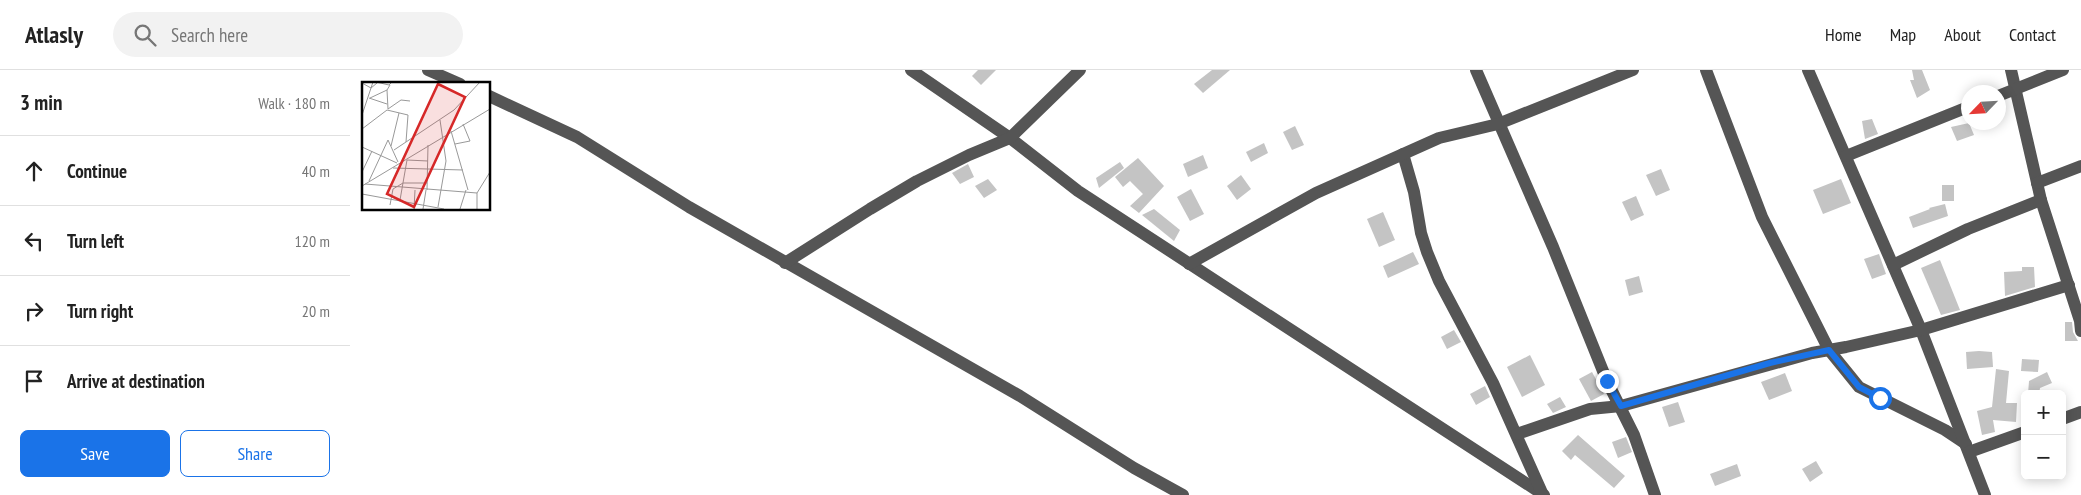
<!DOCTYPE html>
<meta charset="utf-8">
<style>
body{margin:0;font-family:"PT Sans Narrow",sans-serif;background:#f2f2f2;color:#222}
.controls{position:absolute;right:15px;bottom:15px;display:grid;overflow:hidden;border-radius:8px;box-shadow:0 2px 12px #0003}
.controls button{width:45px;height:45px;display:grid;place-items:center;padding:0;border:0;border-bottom:1px solid #e0e0e0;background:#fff;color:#222;font:25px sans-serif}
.compass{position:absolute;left:1611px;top:15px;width:45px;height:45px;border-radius:50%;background:#fff;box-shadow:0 2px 12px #0003;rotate:245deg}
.stop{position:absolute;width:15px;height:15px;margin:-11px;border:4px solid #1a73e8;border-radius:50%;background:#fff}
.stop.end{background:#1a73e8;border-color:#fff;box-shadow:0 1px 5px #0008}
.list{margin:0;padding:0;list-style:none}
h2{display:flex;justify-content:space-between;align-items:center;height:65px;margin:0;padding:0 20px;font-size:21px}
h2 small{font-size:16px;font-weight:400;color:#767676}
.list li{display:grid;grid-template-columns:32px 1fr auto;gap:15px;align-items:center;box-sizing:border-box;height:70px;padding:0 20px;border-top:1px solid #e0e0e0}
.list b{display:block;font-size:19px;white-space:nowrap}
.list em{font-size:16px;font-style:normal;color:#767676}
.actions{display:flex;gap:10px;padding:15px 20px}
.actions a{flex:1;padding:11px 0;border:1px solid #1a73e8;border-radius:8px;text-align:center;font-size:18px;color:#1a73e8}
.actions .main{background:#1a73e8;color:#fff}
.icon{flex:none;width:28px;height:28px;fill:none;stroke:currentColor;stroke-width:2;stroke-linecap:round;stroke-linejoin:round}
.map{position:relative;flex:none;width:1731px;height:425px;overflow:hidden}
header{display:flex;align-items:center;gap:30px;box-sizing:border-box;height:70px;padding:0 25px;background:#fff;border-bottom:1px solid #e0e0e0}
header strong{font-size:24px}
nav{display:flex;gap:28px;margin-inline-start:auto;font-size:18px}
.search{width:350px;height:45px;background:#f2f2f2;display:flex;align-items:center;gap:12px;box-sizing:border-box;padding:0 18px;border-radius:28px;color:#767676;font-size:19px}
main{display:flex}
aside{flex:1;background:#fff}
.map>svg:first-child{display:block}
.building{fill:#c4c4c4}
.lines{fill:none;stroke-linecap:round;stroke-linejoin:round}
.minor{stroke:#555;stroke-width:12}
.route{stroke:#1a73e8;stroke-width:6}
.inset-road{fill:none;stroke:#999;stroke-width:1}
.view{fill:#d62828;fill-opacity:0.15;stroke:#d62828;stroke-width:2.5}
.inset-edge{fill:none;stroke:#000;stroke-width:2.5}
</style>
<header>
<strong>Atlasly</strong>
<div class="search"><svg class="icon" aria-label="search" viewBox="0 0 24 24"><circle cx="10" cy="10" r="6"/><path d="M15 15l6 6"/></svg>Search here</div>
<nav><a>Home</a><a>Map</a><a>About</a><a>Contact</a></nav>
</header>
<main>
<aside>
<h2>3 min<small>Walk · 180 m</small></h2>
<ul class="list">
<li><svg class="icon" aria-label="ahead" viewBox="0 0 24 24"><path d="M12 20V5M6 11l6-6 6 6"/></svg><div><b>Continue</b></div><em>40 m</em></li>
<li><svg class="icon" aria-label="left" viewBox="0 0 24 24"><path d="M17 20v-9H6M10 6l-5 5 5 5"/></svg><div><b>Turn left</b></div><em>120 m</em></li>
<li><svg class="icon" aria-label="right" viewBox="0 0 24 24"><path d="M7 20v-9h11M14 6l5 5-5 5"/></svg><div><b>Turn right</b></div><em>20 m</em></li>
<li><svg class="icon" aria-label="arrive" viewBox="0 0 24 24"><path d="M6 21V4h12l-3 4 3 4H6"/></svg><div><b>Arrive at destination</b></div></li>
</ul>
<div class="actions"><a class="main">Save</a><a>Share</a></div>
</aside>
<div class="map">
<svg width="1731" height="425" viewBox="0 0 1731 425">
<rect width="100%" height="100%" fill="#fff"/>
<g class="building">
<polygon points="628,0 646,0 631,15 622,6"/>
<polygon points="862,0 880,0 853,23 844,14"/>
<polygon points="1562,0 1572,0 1580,20 1567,28 1560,10 1564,10"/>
<polygon points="1522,49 1528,64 1515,69 1512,51"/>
<polygon points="1619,53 1624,65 1607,71 1601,57"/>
<polygon points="945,56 954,75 942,80 933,62"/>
<polygon points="914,73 918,83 901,92 896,82"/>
<polygon points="853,85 858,98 838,107 833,94"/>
<polygon points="788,88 814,116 789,143 780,136 793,124 780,111 773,117 765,107"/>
<polygon points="770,92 774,98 749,118 746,108"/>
<polygon points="618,94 624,107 610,114 602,103"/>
<polygon points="1311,99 1320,120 1306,126 1296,105"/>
<polygon points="891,105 901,119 887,130 877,116"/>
<polygon points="638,109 647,120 634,128 625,116"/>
<polygon points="1491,109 1501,133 1473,144 1463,120"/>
<rect x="1592" y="115" width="12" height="16"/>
<polygon points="841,119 854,144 840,151 827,127"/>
<polygon points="1286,126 1294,145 1281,151 1272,132"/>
<polygon points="1595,134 1598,146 1563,158 1559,147 1580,139 1579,138"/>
<polygon points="804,139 830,160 824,171 792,145"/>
<polygon points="1033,142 1045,170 1029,177 1017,149"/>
<polygon points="1063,182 1069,194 1038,208 1033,196"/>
<polygon points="1529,184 1536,204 1522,209 1514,189"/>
<polygon points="1590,190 1610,240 1591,245 1571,198"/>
<polygon points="1672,197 1684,197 1685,217 1655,226 1654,202 1672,201"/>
<polygon points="1289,206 1293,222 1279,226 1275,210"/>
<polygon points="1715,252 1722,252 1723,262 1728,271 1715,271"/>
<polygon points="1104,260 1111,272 1097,279 1091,267"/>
<polygon points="1629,281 1642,282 1643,297 1617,299 1616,282"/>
<polygon points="1180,285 1195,315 1172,327 1157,297"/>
<polygon points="1672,289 1689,290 1688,302 1671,301"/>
<polygon points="1646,299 1659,301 1656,333 1667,333 1666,352 1643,350 1645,362 1632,365 1627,341 1642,337"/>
<polygon points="1242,302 1254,324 1241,331 1229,309"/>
<polygon points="1697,302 1702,313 1690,318 1689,324 1678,324 1679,311"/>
<polygon points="1435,303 1442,321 1419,330 1411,312"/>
<polygon points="1135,316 1140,327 1126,335 1120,324"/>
<polygon points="1210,327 1216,337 1203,343 1197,334"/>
<polygon points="1328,332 1335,352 1319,357 1312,337"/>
<polygon points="1228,365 1275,406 1264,418 1225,385 1221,390 1212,381"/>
<polygon points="1276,367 1282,382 1268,388 1262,372"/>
<polygon points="1466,391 1473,403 1460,412 1452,399"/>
<polygon points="1387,394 1391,406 1365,416 1360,404"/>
</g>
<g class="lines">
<g class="minor">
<polyline points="78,0 110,14"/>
<polyline points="561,0 660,68 728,121 1194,425"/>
<polyline points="1126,0 1203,177 1257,311 1284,365 1305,425"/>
<polyline points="1356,0 1412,147 1479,280 1509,317 1595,360 1616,374"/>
<polyline points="1458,0 1571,260 1635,425"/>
<polyline points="1661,0 1691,130 1730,251 1731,261"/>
<polyline points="139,26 227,67 339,137 670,326 784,398 833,425"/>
<polyline points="1648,26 1713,0"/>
<polyline points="1053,84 1064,122 1071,163 1077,182 1089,211 1143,313 1193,425"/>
<polyline points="1496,86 1618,37"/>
<polyline points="1687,113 1731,96"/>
<polyline points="435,193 520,139 567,111 619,85 660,68 730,0"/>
<polyline points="839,194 966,123 1089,68 1148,54 1283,0"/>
<polyline points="1543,195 1618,159 1691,130"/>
<polyline points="1712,349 1731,342"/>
<polyline points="1167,364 1240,339 1271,336 1462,283 1496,277 1571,260 1719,215"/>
<polyline points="1619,382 1675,362"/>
</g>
</g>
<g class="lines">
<polyline class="route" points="1257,311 1271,336 1420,293 1479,280 1509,317 1530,328"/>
</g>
<g transform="translate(12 12)">
<rect width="128" height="128" fill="#fff"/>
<path class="inset-road" d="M14 0 27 3 30 0M0 1 9 6 15 1M7 16 25 22M8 16 25 8M26 27 39 18 48 19M26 27 25 8 28 3M0 33 11 0M0 47 25 28 46 33 44 60M89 49 106 108M93 62 108 59 101 42M29 64 37 31M0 65 35 81M32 68 92 28 118 0M45 78 66 79M31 86 101 88M0 90 10 69M7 99 26 58 36 80M3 102 115 111M0 104 128 27M31 107 41 101H65M65 108 66 63M0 112 82 127M38 118 45 78M28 123 31 107M76 125 84 79 78 38M52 127 53 108M61 127 64 108M98 127 104 108M115 127V111L128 90"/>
<path class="view" d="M76 2 103 15 52 125 25 112Z"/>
<rect width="128" height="128" class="inset-edge"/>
</g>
</svg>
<div class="controls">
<button>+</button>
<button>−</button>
</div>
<svg class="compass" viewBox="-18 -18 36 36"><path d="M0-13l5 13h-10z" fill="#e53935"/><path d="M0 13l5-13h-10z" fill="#767676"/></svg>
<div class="stop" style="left:1530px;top:328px"></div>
<div class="stop end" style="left:1257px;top:311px"></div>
</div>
</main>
